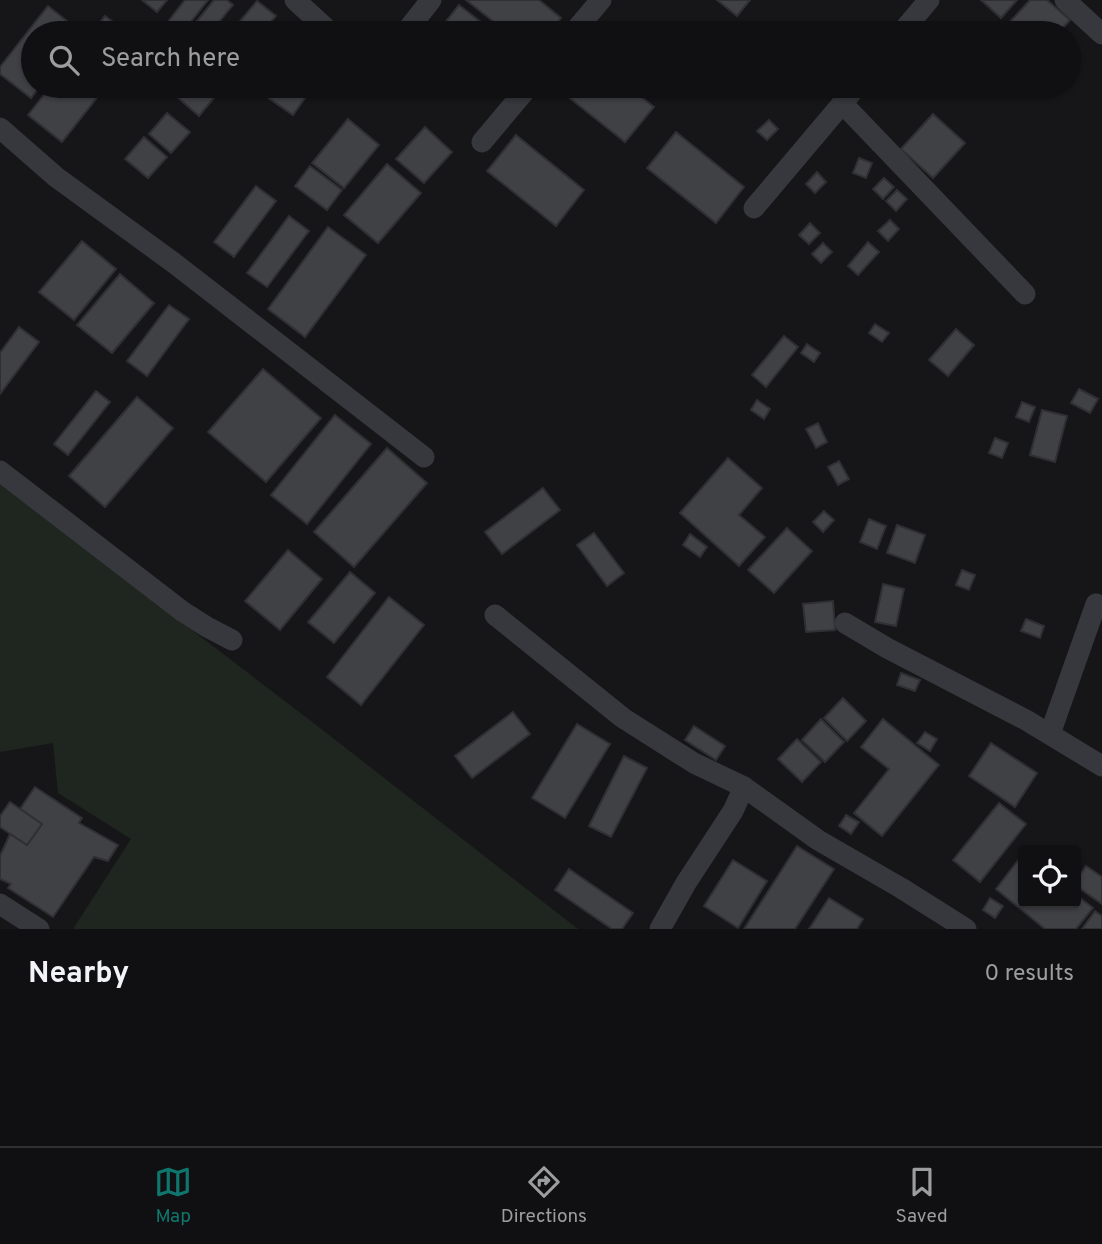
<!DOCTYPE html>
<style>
body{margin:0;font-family:Overpass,sans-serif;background:#1e1e20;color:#f1f3f6}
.controls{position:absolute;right:21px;bottom:21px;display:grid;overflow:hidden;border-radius:7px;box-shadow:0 2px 5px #0004}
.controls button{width:63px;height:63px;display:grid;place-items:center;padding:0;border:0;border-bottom:2px solid #303032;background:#101012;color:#f1f3f6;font:35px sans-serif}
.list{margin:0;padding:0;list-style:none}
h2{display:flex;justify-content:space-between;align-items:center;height:91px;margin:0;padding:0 28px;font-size:30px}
h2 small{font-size:23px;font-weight:400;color:#9c9d9f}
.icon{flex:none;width:38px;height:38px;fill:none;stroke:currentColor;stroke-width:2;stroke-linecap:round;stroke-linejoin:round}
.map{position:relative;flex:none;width:1102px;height:929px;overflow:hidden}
.search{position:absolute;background:#101012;box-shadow:0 2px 5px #0004;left:21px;right:21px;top:21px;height:77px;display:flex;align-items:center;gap:18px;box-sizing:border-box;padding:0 24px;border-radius:38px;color:#9c9d9f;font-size:26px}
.sheet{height:217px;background:#101012}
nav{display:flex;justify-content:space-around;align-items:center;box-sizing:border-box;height:98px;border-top:2px solid #303032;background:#101012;font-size:19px;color:#9c9d9f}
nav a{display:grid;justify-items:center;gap:4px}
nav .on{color:#0f766e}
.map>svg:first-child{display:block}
.green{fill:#1e261f}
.building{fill:#404145;stroke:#303034;stroke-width:2}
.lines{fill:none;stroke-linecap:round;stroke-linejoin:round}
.minor{stroke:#37383d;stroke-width:21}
</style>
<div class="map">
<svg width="1102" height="929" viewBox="0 0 1102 929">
<rect width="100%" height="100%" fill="#161618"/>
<polygon class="green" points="0,483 311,721 578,929 73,929 131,839 58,793 53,743 0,752"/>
<g class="building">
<polygon points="142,0 167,0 157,12"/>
<polygon points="185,0 208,0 182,33 161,33 160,32"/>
<polygon points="214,0 227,0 233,5 210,33 187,33"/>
<polygon points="466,0 539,0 561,18 549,33 508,33"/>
<polygon points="717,0 750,0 737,16"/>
<polygon points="981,0 1017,0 1001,18"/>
<polygon points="1030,0 1047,0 1070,20 1058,33 1014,33 1006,26"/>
<polygon points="257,1 276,16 261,33 230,33"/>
<polygon points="459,5 495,33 437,33"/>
<polygon points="48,6 82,33 33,33 33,86 40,86 31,98 0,74 0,67"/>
<polygon points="105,16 128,33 92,33"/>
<polygon points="51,86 106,86 62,142 28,115"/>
<polygon points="185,86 208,86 217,94 199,116 176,96"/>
<polygon points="251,86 308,86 312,88 293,115"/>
<polygon points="559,86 627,86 654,107 625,142 557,88"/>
<polygon points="167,113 190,132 171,153 149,134"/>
<polygon points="933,114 965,143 933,178 901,149"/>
<polygon points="348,119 379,145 344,188 312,163"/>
<polygon points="769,120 778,129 767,140 757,131"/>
<polygon points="425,127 452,152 424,183 396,159"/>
<polygon points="676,132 744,187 716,223 647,168"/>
<polygon points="516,135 584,190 556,226 487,171"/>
<polygon points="144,137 167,157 148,178 125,159"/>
<polygon points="859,158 872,163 866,178 853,173"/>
<polygon points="387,164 421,193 378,243 344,215"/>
<polygon points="310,166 342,190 327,210 295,186"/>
<polygon points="817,172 826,182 815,193 806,184"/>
<polygon points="884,178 894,187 883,199 873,189"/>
<polygon points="256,186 276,201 234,257 214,242"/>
<polygon points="897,190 907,199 896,211 886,201"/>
<polygon points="289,216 309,231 267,287 247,273"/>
<polygon points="890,220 899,229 888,241 878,231"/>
<polygon points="810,223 820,233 809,244 799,235"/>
<polygon points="328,227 366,255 305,337 268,309"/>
<polygon points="82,241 116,269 74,320 39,292"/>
<polygon points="868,242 879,252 858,275 848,266"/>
<polygon points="823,243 832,252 821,263 812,254"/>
<polygon points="120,274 154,303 112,353 77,325"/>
<polygon points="169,305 189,319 147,376 127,361"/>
<polygon points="875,324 889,333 882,342 869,333"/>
<polygon points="19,327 39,342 0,394 0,353"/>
<polygon points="956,329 974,345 948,376 929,360"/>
<polygon points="784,336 798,347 766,387 752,375"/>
<polygon points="807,344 820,353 814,362 801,353"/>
<polygon points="263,369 321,418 266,482 208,432"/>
<polygon points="1079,389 1098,399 1090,413 1071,403"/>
<polygon points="96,391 110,402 68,455 54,444"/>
<polygon points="137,397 173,428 105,507 69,476"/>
<polygon points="757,400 770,409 764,419 751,410"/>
<polygon points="1022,402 1035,407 1029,422 1016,417"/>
<polygon points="1042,410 1067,416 1055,462 1030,455"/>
<polygon points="335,415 371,444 307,524 271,495"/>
<polygon points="818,423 827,442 816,448 806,429"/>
<polygon points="995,438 1008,443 1002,458 989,453"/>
<polygon points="387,448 427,483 354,567 314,532"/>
<polygon points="728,458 762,488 739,515 765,537 739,566 680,513"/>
<polygon points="839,461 849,479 838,485 828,467"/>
<polygon points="543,488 560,510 502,554 485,532"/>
<polygon points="824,511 834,520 823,532 813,522"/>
<polygon points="869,519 886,526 877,549 860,542"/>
<polygon points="897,525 925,535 915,563 887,553"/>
<polygon points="787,528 812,551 774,593 748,570"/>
<polygon points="594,533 624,573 607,586 577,545"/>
<polygon points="690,534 707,547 700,557 683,545"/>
<polygon points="288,550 322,579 280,630 245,601"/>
<polygon points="962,570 975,575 969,590 956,585"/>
<polygon points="350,572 375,593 334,643 308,622"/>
<polygon points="883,584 904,589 896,626 875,622"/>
<polygon points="389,597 424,625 361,705 327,677"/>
<polygon points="833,601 835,630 806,632 803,604"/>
<polygon points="1026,619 1044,626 1040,638 1021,631"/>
<polygon points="901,673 920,680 915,691 897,685"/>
<polygon points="843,698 866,721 847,741 824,718"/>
<polygon points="513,712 530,734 472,778 455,756"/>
<polygon points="821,719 844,742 825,762 802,740"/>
<polygon points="883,719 939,765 882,836 854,813 889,769 861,747"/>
<polygon points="577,724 610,744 565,818 532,798"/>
<polygon points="694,726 725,746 716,760 685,740"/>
<polygon points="925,732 937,739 930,751 917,743"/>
<polygon points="797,739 821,762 802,782 778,759"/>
<polygon points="991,743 1037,773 1015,807 969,776"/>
<polygon points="624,756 647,768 611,837 589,826"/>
<polygon points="35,787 82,818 79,823 118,845 108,861 94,857 53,917 8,888 11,884 0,879 0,856 10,834 27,845 42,824 20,809"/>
<polygon points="10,802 42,824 27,845 0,827 0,816"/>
<polygon points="999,803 1026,824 980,882 953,860"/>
<polygon points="846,815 859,822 851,834 839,826"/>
<polygon points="797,846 834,869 795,929 744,929"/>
<polygon points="1023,854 1023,903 1076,903 1076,895 1093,908 1076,929 1045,929 996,889"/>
<polygon points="733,860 767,881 738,928 704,906"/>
<polygon points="1086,866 1102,877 1102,904 1076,886 1076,880"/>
<polygon points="569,869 633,913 622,929 612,929 555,890"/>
<polygon points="829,898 863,919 857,929 809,929"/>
<polygon points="990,898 1003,906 995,918 983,910"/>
<polygon points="1095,911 1102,916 1102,929 1082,929"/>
</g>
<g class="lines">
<g class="minor">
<polyline points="295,0 331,33"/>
<polyline points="1065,0 1102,34"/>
<polyline points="405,33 431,0"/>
<polyline points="573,33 601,0"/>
<polyline points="901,33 929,0"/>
<polyline points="842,103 1025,294"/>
<polyline points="0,128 56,177 174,263 424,457"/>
<polyline points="482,142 529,86"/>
<polyline points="754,208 857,86"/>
<polyline points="0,471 182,611 207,627 232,640"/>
<polyline points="495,615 623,718 694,763 744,787 818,840 901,888 966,929"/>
<polyline points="845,623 887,648 1026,720 1102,766"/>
<polyline points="1050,734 1096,604"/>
<polyline points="0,904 39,929"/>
<polyline points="660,929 686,883 733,811 744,787"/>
</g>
</g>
</svg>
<div class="controls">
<button><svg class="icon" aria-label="locate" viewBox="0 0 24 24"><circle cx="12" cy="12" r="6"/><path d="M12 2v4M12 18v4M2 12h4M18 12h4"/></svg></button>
</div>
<div class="search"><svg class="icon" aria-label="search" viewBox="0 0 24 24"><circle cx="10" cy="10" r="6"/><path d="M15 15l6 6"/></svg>Search here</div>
</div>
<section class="sheet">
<h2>Nearby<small>0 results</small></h2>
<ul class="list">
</ul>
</section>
<nav>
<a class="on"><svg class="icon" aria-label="map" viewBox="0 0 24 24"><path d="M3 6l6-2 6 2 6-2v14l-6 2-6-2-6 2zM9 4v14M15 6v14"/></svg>Map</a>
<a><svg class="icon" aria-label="directions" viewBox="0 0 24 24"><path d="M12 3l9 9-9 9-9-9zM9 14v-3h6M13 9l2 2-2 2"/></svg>Directions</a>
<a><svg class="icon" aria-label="saved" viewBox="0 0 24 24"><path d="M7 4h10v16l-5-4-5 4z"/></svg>Saved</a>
</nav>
